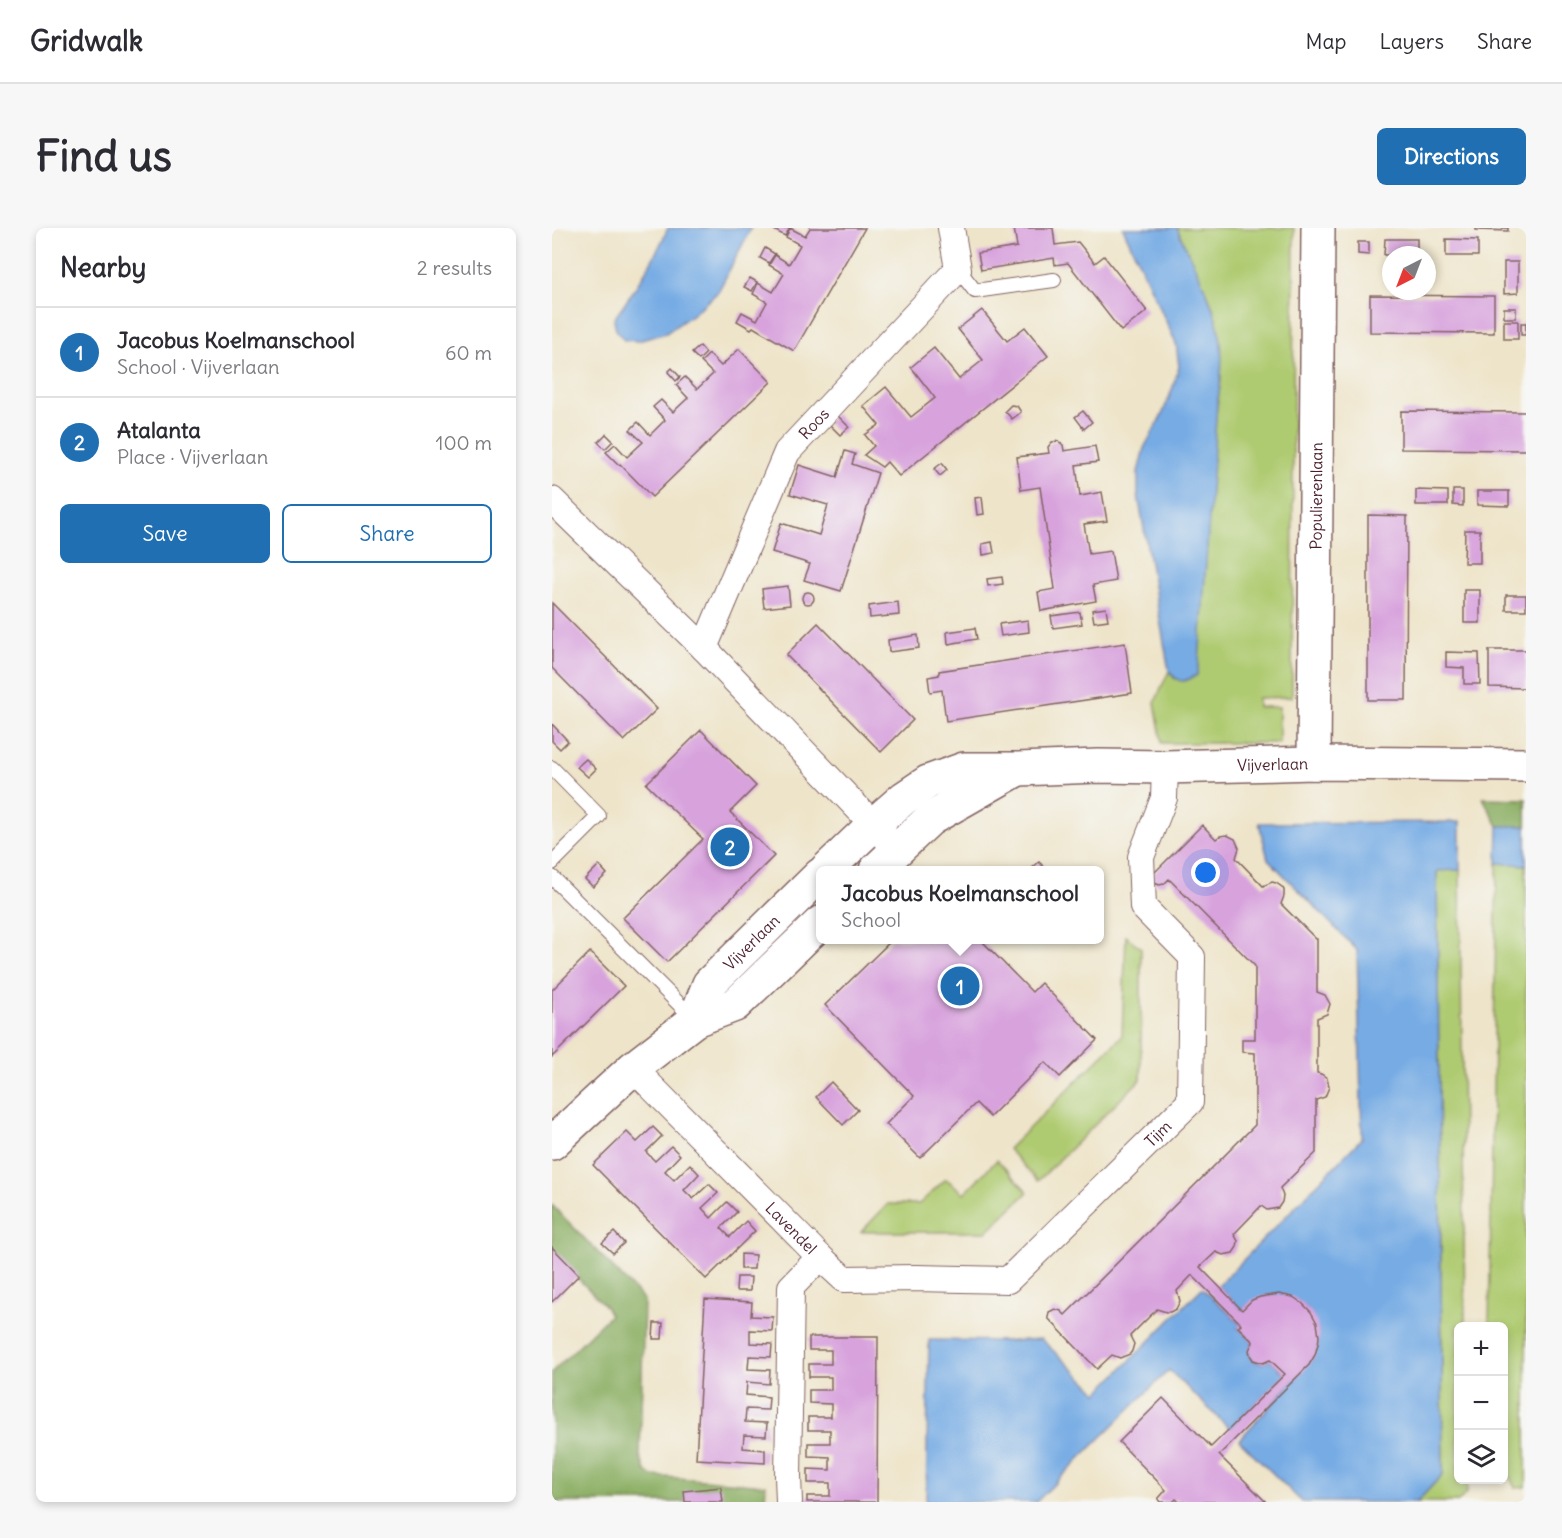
<!DOCTYPE html>
<meta charset="utf-8">
<style>
body{margin:0;font-family:Delius,sans-serif;background:#f7f7f7;color:#2b2b33}
.controls{position:absolute;right:18px;bottom:18px;display:grid;overflow:hidden;border-radius:9px;box-shadow:0 3px 9px #0003}
.controls button{width:54px;height:54px;display:grid;place-items:center;padding:0;border:0;border-bottom:2px solid #e1e1e2;background:#fff;color:#2b2b33;font:30px sans-serif}
.compass{position:absolute;left:830px;top:18px;width:54px;height:54px;border-radius:50%;background:#fff;box-shadow:0 3px 9px #0003;rotate:222deg}
.you{position:absolute;left:654px;top:645px;width:21px;height:21px;margin:-15px;border:4px solid #fff;border-radius:50%;background:#1a73e8;box-shadow:0 0 0 9px #1a73e833}
.badge{display:grid;place-items:center;width:39px;height:39px;border-radius:50%;background:#1f6fb2;color:#fff;font-size:20px;font-weight:700}
.pin{position:absolute;translate:-50% -50%;border:3px solid #fff;box-shadow:0 2px 6px #0006}
.popup{position:absolute;left:264px;top:638px;width:288px;height:78px;box-sizing:border-box;display:grid;place-content:center;border-radius:9px;background:#fff;filter:drop-shadow(0 2px 4px #0005);font-size:20px;white-space:nowrap;color:#7c7c81}
.popup b{font-size:22px;color:#2b2b33}
.popup::after{content:'';position:absolute;left:50%;top:100%;margin-left:-12px;border:12px solid transparent;border-top-color:#fff}
.list{margin:0;padding:0;list-style:none}
h2{display:flex;justify-content:space-between;align-items:center;height:78px;margin:0;padding:0 24px;font-size:26px}
h2 small{font-size:20px;font-weight:400;color:#7c7c81}
.list li{display:grid;grid-template-columns:39px 1fr auto;gap:18px;align-items:center;box-sizing:border-box;height:90px;padding:0 24px;border-top:2px solid #e1e1e2}
.list b{display:block;font-size:22px;white-space:nowrap}
.list p{margin:0;font-size:20px;white-space:nowrap;color:#7c7c81}
.list em{font-size:20px;font-style:normal;color:#7c7c81}
.actions{display:flex;gap:12px;padding:18px 24px}
.actions a{flex:1;padding:14px 0;border:2px solid #1f6fb2;border-radius:9px;text-align:center;font-size:21px;color:#1f6fb2}
.actions .main{background:#1f6fb2;color:#fff}
.icon{flex:none;width:33px;height:33px;fill:none;stroke:currentColor;stroke-width:2;stroke-linecap:round;stroke-linejoin:round}
.map{position:relative;flex:none;width:974px;height:1274px;overflow:hidden;border-radius:9px}
header{display:flex;align-items:center;gap:36px;box-sizing:border-box;height:84px;padding:0 30px;background:#fff;border-bottom:2px solid #e1e1e2}
header strong{font-size:28px}
nav{display:flex;gap:33px;margin-inline-start:auto;font-size:21px}
.intro{display:flex;align-items:center;justify-content:space-between;box-sizing:border-box;height:144px;padding:0 36px}
h1{margin:0;font-size:42px}
.button{padding:15px 27px;border-radius:9px;background:#1f6fb2;color:#fff;font-size:21px;font-weight:700}
main{display:flex;gap:36px;padding:0 36px}
aside{flex:1;background:#fff;border-radius:9px;box-shadow:0 3px 9px #0003}
.map>svg:first-child{display:block}
.green{fill:#afcb71;stroke:#7c754e;stroke-width:1.5}
.forest{fill:#8baf63;stroke:#6a6747;stroke-width:1.5}
.water{fill:#76abe4;stroke:#606588;stroke-width:1.5}
.building{fill:#d8a3dd}
.lines{fill:none;stroke-linecap:round;stroke-linejoin:round}
.lane-casing{stroke:#836462;stroke-width:16}
.street-casing{stroke:#836462;stroke-width:28}
.secondary-casing{stroke:#836462;stroke-width:36}
.lane{stroke:#fff;stroke-width:14}
.street{stroke:#fff;stroke-width:26}
.secondary{stroke:#fff;stroke-width:33}
.labels{text-anchor:middle;stroke-width:5;stroke-linejoin:round;paint-order:stroke}
.street-label{font-size:16px;fill:#4a1f2b;stroke:#f6f6f2}
</style>
<header>
<strong>Gridwalk</strong>
<nav><a>Map</a><a>Layers</a><a>Share</a></nav>
</header>
<div class="intro"><h1>Find us</h1><a class="button">Directions</a></div>
<main>
<aside>
<h2>Nearby<small>2 results</small></h2>
<ul class="list">
<li><span class="badge">1</span><div><b>Jacobus Koelmanschool</b><p>School · Vijverlaan</p></div><em>60 m</em></li>
<li><span class="badge">2</span><div><b>Atalanta</b><p>Place · Vijverlaan</p></div><em>100 m</em></li>
</ul>
<div class="actions"><a class="main">Save</a><a>Share</a></div>
</aside>
<div class="map">
<svg width="974" height="1274" viewBox="0 0 974 1274">
<rect width="100%" height="100%" fill="#f6f6f2"/>
<filter id="ink" filterUnits="userSpaceOnUse"><feTurbulence type="fractalNoise" baseFrequency=".0167" numOctaves="2"/><feDisplacementMap in="SourceGraphic" scale="12" xChannelSelector="R" yChannelSelector="G"/><feConvolveMatrix kernelMatrix="1 2 1 2 8 2 1 2 1" color-interpolation-filters="sRGB"/></filter>
<filter id="wash" filterUnits="userSpaceOnUse"><feTurbulence type="fractalNoise" baseFrequency=".008" numOctaves="4" result="noise"/><feDisplacementMap in="SourceGraphic" scale="24" xChannelSelector="R" yChannelSelector="G"/><feGaussianBlur stdDeviation="1.35" result="paint"/><feColorMatrix in="noise" values="0 0 0 0 0 0 0 0 0 0 0 0 0 0 0 0 0 1.4 0 .05"/><feComposite in="paint" operator="in"/></filter>
<g filter="url(#wash)">
<rect width="100%" height="100%" fill="#eee4c9"/>
<g class="green">
<polygon points="625,0 742,0 740,469 706,470 706,479 727,479 727,515 610,515 603,474 617,443 622,450 669,153 661,79"/>
<polygon points="945,635 974,637 974,1259 963,1260 952,1236 951,1098 937,1098"/>
<polygon points="885,642 908,642 913,1098 906,1098 906,1252 915,1252 915,1264 906,1274 865,1274 891,1246"/>
<polygon points="574,708 589,720 589,851 486,953 456,921 570,808"/>
<polygon points="445,932 476,964 434,1004 309,1004 336,976 367,976 394,951 412,965"/>
</g>
<g class="forest">
<polygon points="931,570 974,571 974,598 946,598"/>
<polygon points="0,977 92,1072 88,1228 93,1242 100,1248 214,1257 213,1273 198,1274 0,1274 0,1144 58,1087 53,1078 0,1024"/>
</g>
<g class="water">
<path d="M116 0H199L166 64 141 86 114 105 86 113 72 112 64 102 62 91C83 62 102 33 116 0Z"/>
<path d="M571 0H625C639 32 663 74 668 108 672 131 669 155 665 177L647 434 645 447C632 455 626 456 617 443L586 267V244L592 220 610 187 620 162 627 139 624 115Z"/>
<path d="M908 594V642L885 643 891 1246 865 1274H750L687 1212 760 1132C784 1084 729 1044 690 1082L666 1058 810 910 805 722 716 631 707 595Z"/>
<polygon points="946,598 974,598 974,637 945,635"/>
<path d="M650 1060 689 1096 686 1100 701 1114C694 1124 698 1134 710 1135L718 1132 733 1146 678 1201 617 1142 484 1274H374L377 1112 461 1113 489 1111 546 1165Z"/>
</g>
<g id="blocks">
<g class="building">
<polygon points="223,0 238,0 233,8 222,2"/>
<polygon points="238,0 253,8 258,0 313,0 242,123 201,99 199,101 185,93 190,84 205,92 215,74 201,66 206,55 221,64 232,46 217,37 223,27 237,36 248,17 234,9"/>
<polygon points="462,0 501,0 503,17 526,14 543,35 552,28 595,83 569,103 516,35 503,37 502,30 429,42 426,25 465,19"/>
<polygon points="924,0 956,0 956,3 924,2"/>
<polygon points="833,11 865,11 865,27 832,27"/>
<polygon points="894,11 926,12 926,28 894,28"/>
<polygon points="806,14 817,14 817,27 806,26"/>
<polygon points="213,20 223,26 217,35 208,30"/>
<polygon points="952,34 966,34 966,65 952,66"/>
<polygon points="198,50 205,54 200,63 192,59"/>
<polygon points="818,67 942,68 942,105 818,104"/>
<rect x="952" y="80" width="12" height="10"/>
<polygon points="430,82 455,113 473,99 496,128 347,248 335,234 330,239 312,227 322,218 313,207 327,197 311,178 334,159 359,189 383,170 359,139 371,129 382,120 407,151 431,132 406,101"/>
<rect x="952" y="93" width="14" height="18"/>
<rect x="969" y="95" width="5" height="12"/>
<polygon points="148,118 154,125 147,132 140,125"/>
<polygon points="187,121 219,154 100,269 68,236 67,237 54,224 63,216 75,229 91,214 78,202 86,194 98,207 113,192 101,179 109,172 121,184 136,170 124,157 133,149 145,161 161,146 149,134 157,126 169,138"/>
<polygon points="120,140 128,149 124,153 116,144"/>
<polygon points="459,177 465,178 469,184 460,191 453,183"/>
<polygon points="531,183 540,194 532,201 523,189"/>
<polygon points="849,183 974,184 974,222 849,221"/>
<polygon points="284,186 297,199 288,207 275,194"/>
<polygon points="54,206 61,213 53,221 46,214"/>
<polygon points="506,213 511,217 512,223 543,218 546,234 524,237 528,268 550,264 555,293 532,296 537,326 559,323 564,353 541,357 544,373 489,383 486,364 503,361 488,259 469,262 465,229 497,225 496,219 500,214"/>
<polygon points="293,223 303,226 300,236 326,245 289,363 252,352 258,336 220,324 229,295 267,307 276,277 238,266 247,237 285,249"/>
<polygon points="390,235 395,242 388,248 382,241"/>
<polygon points="864,262 896,263 896,277 864,277"/>
<polygon points="901,262 911,262 911,278 901,277"/>
<polygon points="925,263 957,263 957,278 925,277"/>
<polygon points="430,269 432,286 425,287 423,270"/>
<polygon points="816,287 855,288 854,472 816,472"/>
<polygon points="913,302 928,302 928,335 912,335"/>
<polygon points="440,314 442,325 431,327 430,316"/>
<polygon points="450,349 451,356 436,358 435,351"/>
<polygon points="236,358 238,377 212,380 210,361"/>
<rect x="912" y="362" width="16" height="33"/>
<circle cx="256" cy="370" r="6"/>
<rect x="954" y="367" width="20" height="15"/>
<polygon points="346,374 347,387 318,390 317,378"/>
<polygon points="0,375 105,481 72,513 0,440"/>
<polygon points="554,380 556,392 542,394 540,382"/>
<polygon points="528,384 530,396 501,400 499,388"/>
<polygon points="476,392 477,404 449,408 447,396"/>
<polygon points="266,395 361,492 329,524 234,427"/>
<polygon points="423,400 425,411 396,416 395,404"/>
<polygon points="366,407 367,420 337,424 336,412"/>
<polygon points="573,415 580,465 394,493 390,462 378,464 376,449 387,447 387,443"/>
<polygon points="937,422 974,422 974,460 937,459"/>
<polygon points="894,424 927,425 928,456 912,456 912,440 894,439"/>
<polygon points="0,496 16,513 8,521 0,513"/>
<polygon points="149,502 204,558 178,584 222,628 115,734 71,690 151,611 94,556"/>
<polygon points="34,531 44,541 36,549 25,539"/>
<polygon points="650,597 664,611 668,608 675,607 683,611 687,620 684,630 711,658 720,654 724,655 730,659 732,662 732,668 729,676 764,711 765,711 765,764 773,767 778,776 775,786 765,790 765,845 769,846 775,850 777,859 773,869 764,872 764,925 728,960 731,968 730,974 726,980 715,982 709,978 682,1006 686,1013 685,1019 681,1025 671,1027 664,1024 648,1039 690,1082 700,1072 708,1069 727,1066 741,1069 750,1075 759,1084 765,1095 767,1109 766,1116 763,1127 757,1137 667,1227 714,1274 627,1274 624,1271 621,1274 608,1274 606,1271 614,1262 567,1214 611,1170 659,1219 733,1146 718,1132 711,1135 701,1132 698,1127 697,1122 701,1114 686,1099 689,1096 640,1047 625,1063 628,1073 624,1081 618,1084 614,1084 605,1081 578,1108 582,1116 580,1123 578,1126 568,1130 560,1127 545,1141 496,1090 497,1084 503,1081 509,1083 513,1087 703,897 703,825 690,824 690,811 703,811 703,738 617,651 612,656 607,657 601,654 602,645"/>
<polygon points="487,634 495,642 478,642"/>
<polygon points="47,637 55,646 41,659 33,651"/>
<polygon points="340,712 429,712 480,764 489,755 545,812 508,849 493,834 438,889 424,875 368,930 334,896 362,868 273,777"/>
<polygon points="38,724 72,758 0,829 0,762"/>
<polygon points="279,854 306,882 291,897 264,869"/>
<polygon points="101,899 110,908 94,924 103,933 119,918 128,927 113,943 122,952 138,936 147,946 132,962 141,971 157,956 166,965 150,980 159,990 175,974 185,984 169,1000 178,1009 194,993 203,1003 154,1051 41,937 75,904 85,914"/>
<polygon points="62,1004 72,1015 61,1025 50,1015"/>
<polygon points="0,1019 27,1047 0,1074"/>
<polygon points="189,1026 203,1027 202,1041 189,1041"/>
<polygon points="185,1049 199,1049 198,1063 184,1063"/>
<polygon points="153,1071 200,1074 199,1088 221,1089 220,1103 198,1102 198,1115 220,1116 219,1129 197,1128 196,1141 218,1142 217,1156 195,1154 194,1167 217,1169 216,1182 194,1181 193,1194 215,1195 214,1208 192,1207 191,1220 213,1222 213,1235 144,1231"/>
<polygon points="102,1095 111,1095 110,1111 101,1111"/>
<polygon points="257,1109 326,1109 325,1274 255,1274 255,1268 278,1268 278,1255 256,1255 256,1241 278,1242 278,1229 256,1228 256,1215 278,1215 278,1202 256,1202 256,1189 279,1189 279,1176 257,1175 257,1162 279,1162 279,1149 257,1149 257,1136 279,1136 279,1122 257,1122"/>
<polygon points="169,1259 171,1274 133,1274 132,1263"/>
</g>
</g>
</g>
<g filter="url(#ink)">
<use href="#blocks" fill-opacity="0" stroke="#836462" stroke-width="1.5"/>
<g class="lines">
<defs>
<g id="lane">
<polyline points="406,41 423,63 502,52"/>
<polyline points="0,540 47,588 0,635"/>
<polyline points="0,649 142,791"/>
</g>
<g id="street">
<polyline points="0,272 152,420 346,622"/>
<path id="s1" d="M152 420 235 224 406 41 399 0"/>
<path id="s2" d="M81 840 268 1029 292 1051 364 1050 456 1052 638 874 640 729 591 679 589 629 612 570 613 539"/>
<polyline points="237,1274 236,1248 239,1059 268,1029"/>
</g>
<g id="secondary">
<path id="s3" d="M762 535 766 0"/>
<path id="s4" d="M274 642 321 597 352 570 376 554 412 541H466L546 538 613 539 762 535 974 537"/>
<polyline points="324,642 378,591 464,542"/>
<path id="s5" d="M143 792 157 756 268 647"/>
<polyline points="0,915 81,840 143,792 183,777 268,695"/>
</g>
</defs>
<use href="#lane" class="lane-casing"/>
<use href="#street" class="street-casing"/>
<use href="#secondary" class="secondary-casing"/>
<use href="#lane" class="lane"/>
<use href="#street" class="street"/>
<use href="#secondary" class="secondary"/>
</g>
</g>
<g class="labels">
<g class="street-label">
<text dy="6" stroke="none"><textPath href="#s1" startOffset="252">Roos</textPath></text>
<text dy="6" stroke="none"><textPath href="#s3" startOffset="267">Populierenlaan</textPath></text>
<text dy="6" stroke="none"><textPath href="#s4" startOffset="482">Vijverlaan</textPath></text>
<text dy="6" stroke="none"><textPath href="#s5" startOffset="98">Vijverlaan</textPath></text>
<text dy="6" stroke="none"><textPath href="#s2" startOffset="672">Tijm</textPath></text>
<text dy="6" stroke="none"><textPath href="#s2" startOffset="225">Lavendel</textPath></text>
</g>
</g>
</svg>
<div class="controls">
<button>+</button>
<button>−</button>
<button><svg class="icon" aria-label="layers" viewBox="0 0 24 24"><path d="M12 4l9 5-9 5-9-5zM3 14l9 5 9-5"/></svg></button>
</div>
<svg class="compass" viewBox="-18 -18 36 36"><path d="M0-13l5 13h-10z" fill="#e53935"/><path d="M0 13l5-13h-10z" fill="#7c7c81"/></svg>
<div class="you"></div>
<div class="pin badge" style="left:408px;top:758px">1</div>
<div class="popup"><b>Jacobus Koelmanschool</b>School</div>
<div class="pin badge" style="left:178px;top:619px">2</div>
</div>
</main>
